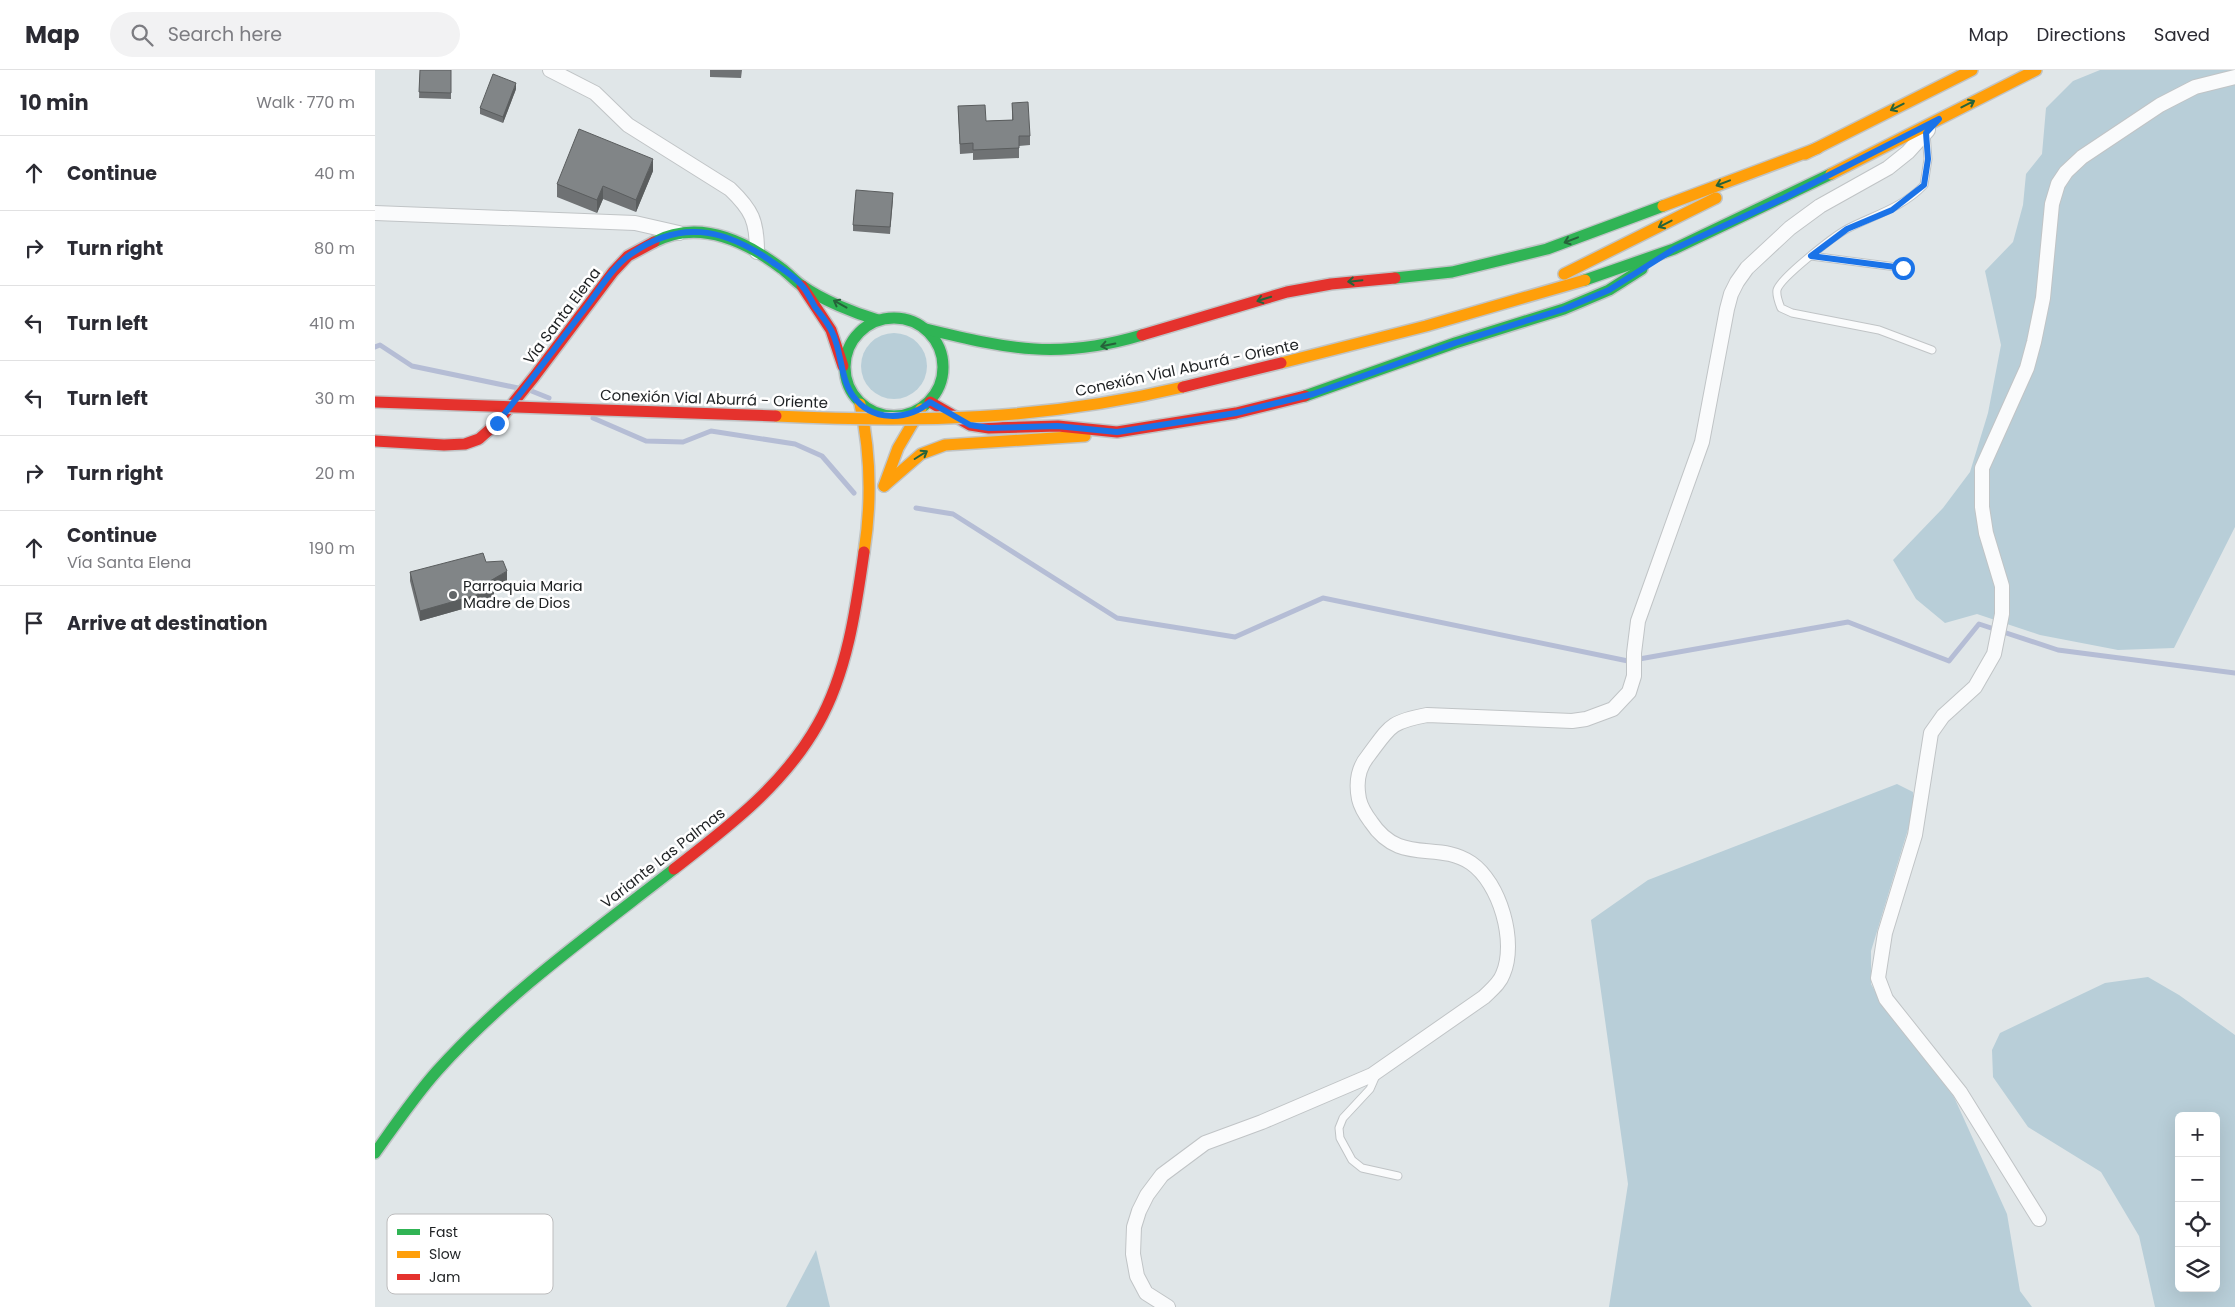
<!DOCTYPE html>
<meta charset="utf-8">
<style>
body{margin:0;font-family:Poppins,sans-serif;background:#f2f2f3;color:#2b2b33}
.controls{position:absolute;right:15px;bottom:15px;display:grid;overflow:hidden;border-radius:8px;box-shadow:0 5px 20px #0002}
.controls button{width:45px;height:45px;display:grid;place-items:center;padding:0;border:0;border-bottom:1px solid #e1e1e2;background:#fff;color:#2b2b33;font:25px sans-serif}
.stop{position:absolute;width:15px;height:15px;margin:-11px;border:4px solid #1a73e8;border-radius:50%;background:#fff}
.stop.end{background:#1a73e8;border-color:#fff;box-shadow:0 1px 5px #0008}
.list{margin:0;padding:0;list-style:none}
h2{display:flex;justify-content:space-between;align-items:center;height:65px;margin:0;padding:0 20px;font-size:21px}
h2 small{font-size:16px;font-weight:400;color:#7c7c81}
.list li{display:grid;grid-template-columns:32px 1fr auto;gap:15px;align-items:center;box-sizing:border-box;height:75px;padding:0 20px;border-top:1px solid #e1e1e2}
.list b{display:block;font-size:19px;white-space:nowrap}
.list p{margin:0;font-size:16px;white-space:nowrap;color:#7c7c81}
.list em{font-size:16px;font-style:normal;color:#7c7c81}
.icon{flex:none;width:28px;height:28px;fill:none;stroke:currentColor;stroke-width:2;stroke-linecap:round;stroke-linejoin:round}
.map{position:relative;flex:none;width:1860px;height:1237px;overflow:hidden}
header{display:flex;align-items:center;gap:30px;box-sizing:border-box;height:70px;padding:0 25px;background:#fff;border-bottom:1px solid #e1e1e2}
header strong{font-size:24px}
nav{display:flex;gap:28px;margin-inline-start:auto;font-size:18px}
.search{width:350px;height:45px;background:#f2f2f3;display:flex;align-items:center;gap:12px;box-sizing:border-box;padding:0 18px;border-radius:28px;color:#7c7c81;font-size:19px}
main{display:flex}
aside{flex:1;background:#fff}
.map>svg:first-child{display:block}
.green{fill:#b8ced8;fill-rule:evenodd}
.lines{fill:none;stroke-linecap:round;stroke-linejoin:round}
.stream{stroke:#b5bdd5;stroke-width:5}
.lane-casing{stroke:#c0c4c6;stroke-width:9}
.street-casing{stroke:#c0c4c6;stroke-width:16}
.fast-casing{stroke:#c0c4c6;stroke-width:14}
.slow-casing{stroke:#c0c4c6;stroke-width:14}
.jam-casing{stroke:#c0c4c6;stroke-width:14}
.lane{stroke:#fafbfc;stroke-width:7}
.street{stroke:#fafbfc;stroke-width:14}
.fast{stroke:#30b455;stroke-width:11}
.slow{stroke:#ff9f0a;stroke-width:11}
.jam{stroke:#e5322d;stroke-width:11}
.slow-bridge-casing{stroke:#c0c4c6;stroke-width:14;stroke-linecap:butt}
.jam-bridge-casing{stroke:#c0c4c6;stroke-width:14;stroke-linecap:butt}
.slow-bridge{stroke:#ff9f0a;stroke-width:11}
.jam-bridge{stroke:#e5322d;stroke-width:11}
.wall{fill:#6f7274}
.shaded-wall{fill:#5a5d5e}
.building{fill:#818587;stroke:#5a5d5e}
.oneway{stroke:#26633a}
.route{stroke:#1a73e8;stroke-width:6}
.poi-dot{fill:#626668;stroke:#fff;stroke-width:2}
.labels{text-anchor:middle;stroke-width:5;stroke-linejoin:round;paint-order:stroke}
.street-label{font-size:15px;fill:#1e2123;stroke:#fff}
.poi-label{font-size:15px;fill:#1e2123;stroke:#fff;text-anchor:start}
.key{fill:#fff;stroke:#bcbcbd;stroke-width:1}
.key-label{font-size:14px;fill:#1e2123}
</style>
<header>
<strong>Map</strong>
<div class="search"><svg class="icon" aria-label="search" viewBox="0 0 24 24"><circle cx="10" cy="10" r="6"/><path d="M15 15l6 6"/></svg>Search here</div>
<nav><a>Map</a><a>Directions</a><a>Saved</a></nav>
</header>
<main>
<aside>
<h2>10 min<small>Walk · 770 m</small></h2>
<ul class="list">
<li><svg class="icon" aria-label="ahead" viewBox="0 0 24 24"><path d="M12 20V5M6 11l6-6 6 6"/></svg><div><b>Continue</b></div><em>40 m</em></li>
<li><svg class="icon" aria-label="right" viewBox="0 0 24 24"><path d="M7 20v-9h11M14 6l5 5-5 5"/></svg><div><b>Turn right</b></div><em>80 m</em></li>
<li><svg class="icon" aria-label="left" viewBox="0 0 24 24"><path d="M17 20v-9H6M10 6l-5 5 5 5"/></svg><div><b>Turn left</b></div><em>410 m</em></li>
<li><svg class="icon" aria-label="left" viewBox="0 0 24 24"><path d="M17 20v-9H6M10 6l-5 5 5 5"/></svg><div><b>Turn left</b></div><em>30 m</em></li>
<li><svg class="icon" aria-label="right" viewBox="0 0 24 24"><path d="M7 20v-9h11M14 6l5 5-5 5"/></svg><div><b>Turn right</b></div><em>20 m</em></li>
<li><svg class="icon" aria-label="ahead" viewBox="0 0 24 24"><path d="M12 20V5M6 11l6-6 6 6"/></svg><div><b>Continue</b><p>Vía Santa Elena</p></div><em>190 m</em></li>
<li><svg class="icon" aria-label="arrive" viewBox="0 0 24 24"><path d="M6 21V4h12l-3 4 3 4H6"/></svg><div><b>Arrive at destination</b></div></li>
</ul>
</aside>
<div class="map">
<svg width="1860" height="1237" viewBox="0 0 1860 1237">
<rect width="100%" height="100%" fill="#e0e6e8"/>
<g class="green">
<polygon points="1725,0 1860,0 1860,457 1799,578 1743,580 1665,565 1602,544 1570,553 1541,529 1518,490 1568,438 1595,402 1613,343 1626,275 1610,201 1638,172 1648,135 1651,104 1667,84 1671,38 1698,11"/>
<circle cx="519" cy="296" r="33"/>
<polygon points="1522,714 1538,722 1538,743 1496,881 1496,914 1508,935 1579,1027 1632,1144 1645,1221 1657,1237 1234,1237 1253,1114 1216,850 1273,810"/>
<path d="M1773 907 1804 925 1860 965V1237H1780L1764 1166 1726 1102 1653 1057 1618 1007 1617 980 1625 963 1730 913ZM1804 1046H1841V1218H1804Z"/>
<polygon points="441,1180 455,1237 411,1237"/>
</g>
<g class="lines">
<g class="stream">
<polyline points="0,277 5,275 37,296 143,318"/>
<polyline points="154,320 174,328"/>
<polyline points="218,348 271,371 308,372 336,361 420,374 447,386 479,423"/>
<polyline points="541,438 578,444 742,548 860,567 948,528 1253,591 1473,552 1574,591 1604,554 1683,580 1860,603"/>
</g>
<defs>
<g id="lane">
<path d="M1551 63 1553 89 1549 115C1527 138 1499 145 1472 159 1459 166 1405 208 1402 220 1401 226 1404 233 1406 238L1417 243 1504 260 1557 280"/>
<polyline points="1436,186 1529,198"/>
<polyline points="1002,1003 995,1019 968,1048 964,1058 965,1068 977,1090 987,1098 1023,1106"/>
</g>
<g id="street">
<path d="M175 0 220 23 253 55 355 119C377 140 382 151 382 182"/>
<polyline points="0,143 260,153 304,163"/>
<polyline points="1664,1149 1585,1022 1511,929 1503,908 1510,863 1540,765 1556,663 1568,646 1600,617 1619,584 1627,544 1627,516 1611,463 1607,437 1607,398 1652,298 1659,272 1668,228 1677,134 1683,114 1691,102 1707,87 1785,35 1820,17 1860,7"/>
<path d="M793 1237 771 1223 762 1206 758 1184 759 1157 764 1141 772 1125 787 1105 830 1073 887 1052 997 1005 1109 927C1116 920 1125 913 1128 904 1142 872 1125 813 1096 793 1062 770 1025 796 996 752 990 744 986 738 984 729 981 714 983 698 993 686 1015 657 1014 652 1052 645L1197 651 1211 649 1238 639 1254 622 1259 606V583L1263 551 1327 372 1352 239 1356 224 1362 212 1372 198 1415 158 1445 136 1513 98 1533 82 1553 60"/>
</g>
<g id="fast">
<path d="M279 172C323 149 369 170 406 198 413 203 419 210 426 215 447 230 479 243 503 250"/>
<polyline points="1020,208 1077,202 1172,179 1288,136"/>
<polyline points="1210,210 1299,179 1456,104"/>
<circle cx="519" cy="297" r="49"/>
<path d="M551 259C633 279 684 290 767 265"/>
<polyline points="930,326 1080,273 1189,239 1234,220 1267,199"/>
<path d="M0 1083C20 1055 39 1027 62 1001 131 924 217 863 299 799"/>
</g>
<g id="slow">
<polyline points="1430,84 1597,0"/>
<polyline points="1456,104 1661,0"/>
<polyline points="1288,136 1443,78"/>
<polyline points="1189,204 1341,128"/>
<polyline points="906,293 1051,256 1210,210"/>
<path d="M485 334C496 384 497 431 489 482"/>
<polyline points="509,416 546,384 570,375 710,366"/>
<polyline points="509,416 523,378 546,339"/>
</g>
<g id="jam">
<polyline points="427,216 456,260 468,296"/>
<polyline points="767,265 912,222 956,214 1020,208"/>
<polyline points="555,332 595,355 614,358 683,356 742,362 861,343 930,326"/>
<polyline points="0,371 69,375 90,374 104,369 122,353 159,307 238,202 253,186 279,172"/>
<path d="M299 799C353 757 409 715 443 654 472 603 481 539 489 482"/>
</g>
</defs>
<use href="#lane" class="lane-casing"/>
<use href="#street" class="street-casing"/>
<use href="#fast" class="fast-casing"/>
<use href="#slow" class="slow-casing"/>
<use href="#jam" class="jam-casing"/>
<use href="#lane" class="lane"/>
<use href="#street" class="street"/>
<use href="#fast" class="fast"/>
<use href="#slow" class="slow"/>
<use href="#jam" class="jam"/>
<defs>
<path id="slow-bridge" d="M401 346C544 353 668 350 808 317"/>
<g id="jam-bridge">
<polyline points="808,317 906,293"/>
<polyline points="0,332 401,346"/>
</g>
</defs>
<use href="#slow-bridge" class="slow-bridge-casing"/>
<use href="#jam-bridge" class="jam-bridge-casing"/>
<use href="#slow-bridge" class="slow-bridge"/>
<use href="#jam-bridge" class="jam-bridge"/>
</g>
<g class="wall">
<polygon points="45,0 76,0 76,29 44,28"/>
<polygon points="335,0 367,0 366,8 335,7"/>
<polygon points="141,19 128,53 105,44 105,38"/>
<polygon points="637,33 655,66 655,75 644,76 644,88 598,90 598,83 585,84 583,36 611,51 637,50"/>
<polygon points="278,101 261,142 228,129 222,143 182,127 182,114"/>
<polygon points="518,130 515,164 478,161 478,155"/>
<polygon points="111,492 132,511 118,519 119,530 45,551 35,511 35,502"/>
</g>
<g class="shaded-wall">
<polygon points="141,13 141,19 128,53 128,47"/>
<polygon points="278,89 278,101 261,142 261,130"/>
<polygon points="228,116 228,129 222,143 222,130"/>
<polygon points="132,501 132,511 115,520 115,511"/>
<polygon points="119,520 119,530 45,551 45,541"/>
</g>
<g class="building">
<polygon points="45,0 76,0 76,23 44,22"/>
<polygon points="118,4 141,13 128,47 105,38"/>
<polygon points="653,32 655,66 644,66 644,78 598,80 598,73 585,74 583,36 610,35 611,51 638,50 637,33"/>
<polygon points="204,59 278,89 261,130 228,116 222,130 182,114"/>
<polygon points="481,120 518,123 515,157 478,155"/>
<polygon points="108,483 111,492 128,491 132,501 115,511 119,520 45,541 35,502"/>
</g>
<defs><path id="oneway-shaft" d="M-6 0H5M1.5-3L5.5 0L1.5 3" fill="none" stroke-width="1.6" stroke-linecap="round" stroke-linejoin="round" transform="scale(1.25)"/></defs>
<g class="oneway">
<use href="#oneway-shaft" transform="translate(1593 34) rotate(-27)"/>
<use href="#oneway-shaft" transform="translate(1522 37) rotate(153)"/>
<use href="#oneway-shaft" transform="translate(1348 113) rotate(159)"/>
<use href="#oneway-shaft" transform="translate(1290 154) rotate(153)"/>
<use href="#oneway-shaft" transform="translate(1196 170) rotate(159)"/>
<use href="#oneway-shaft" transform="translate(980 211) rotate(174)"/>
<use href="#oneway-shaft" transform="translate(889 229) rotate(163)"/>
<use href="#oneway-shaft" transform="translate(465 234) rotate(-151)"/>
<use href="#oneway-shaft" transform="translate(733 275) rotate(169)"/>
<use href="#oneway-shaft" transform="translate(546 385) rotate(-32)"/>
</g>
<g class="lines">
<path class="route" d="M122 353C153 315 182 275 212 236 225 219 238 196 256 184 304 150 347 158 393 189 404 197 420 206 428 217 433 223 436 230 440 237 446 245 453 253 457 262 467 282 465 308 478 326 497 352 532 351 555 332L595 355 614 358 682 356 742 362 861 343 938 324 1080 273 1189 239 1234 220 1299 179 1409 128 1564 49 1551 63 1553 89 1549 115 1517 140 1472 159 1436 186 1528 198"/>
</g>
<circle class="poi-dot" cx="78" cy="525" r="5"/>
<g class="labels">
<g class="street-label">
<text transform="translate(187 246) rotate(-53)" y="5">Vía Santa Elena</text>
<text transform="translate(812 298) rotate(-12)" y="5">Conexión Vial Aburrá - Oriente</text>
<text transform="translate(339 329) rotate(2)" y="5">Conexión Vial Aburrá - Oriente</text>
<text transform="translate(288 788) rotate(-38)" y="5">Variante Las Palmas</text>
</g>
<g class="poi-label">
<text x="88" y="521">Parroquia Maria<tspan x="88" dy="17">Madre de Dios</tspan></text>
</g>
</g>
<rect x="12" y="1144" width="166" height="80" rx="8" class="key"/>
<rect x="22" y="1159" width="23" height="6" fill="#30b455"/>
<rect x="22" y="1181" width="23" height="7" fill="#ff9f0a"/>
<rect x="22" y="1204" width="23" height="6" fill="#e5322d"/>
<g class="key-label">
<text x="54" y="1167">Fast</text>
<text x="54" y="1189">Slow</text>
<text x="54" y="1212">Jam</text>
</g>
</svg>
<div class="controls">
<button>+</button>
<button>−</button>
<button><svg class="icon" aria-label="locate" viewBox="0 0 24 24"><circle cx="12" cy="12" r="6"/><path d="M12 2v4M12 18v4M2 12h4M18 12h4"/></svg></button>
<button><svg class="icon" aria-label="layers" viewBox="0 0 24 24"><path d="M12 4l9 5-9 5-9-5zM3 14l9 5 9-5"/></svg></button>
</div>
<div class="stop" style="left:1528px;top:198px"></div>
<div class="stop end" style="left:122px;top:353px"></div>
</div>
</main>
